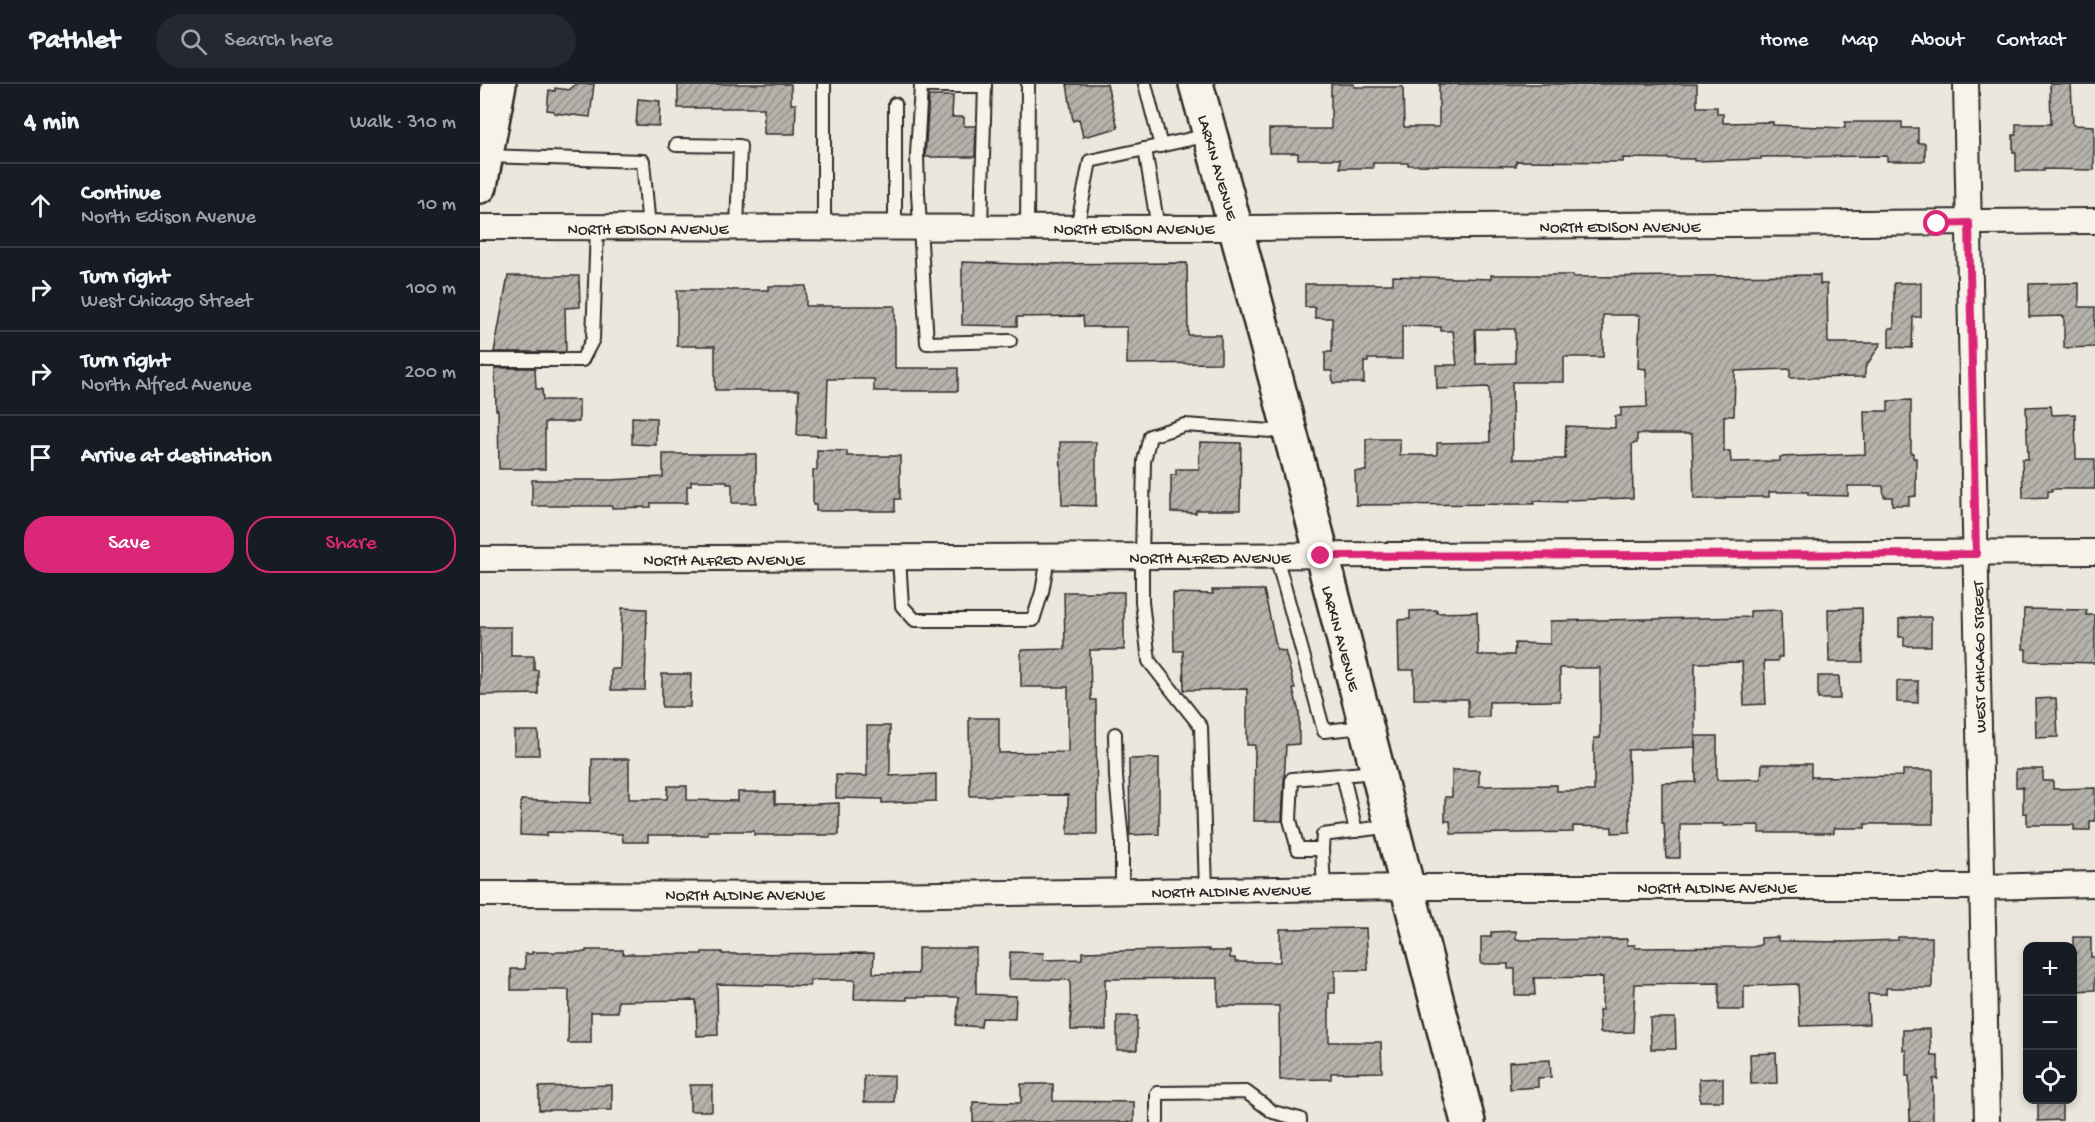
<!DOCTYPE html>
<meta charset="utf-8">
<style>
body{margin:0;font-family:"Gochi Hand",sans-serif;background:#242831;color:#f1f3f6}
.controls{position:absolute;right:18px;bottom:18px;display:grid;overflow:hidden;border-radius:12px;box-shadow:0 3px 9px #0003}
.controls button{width:54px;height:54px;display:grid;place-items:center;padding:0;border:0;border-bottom:2px solid #363941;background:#171b24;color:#f1f3f6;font:30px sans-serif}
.stop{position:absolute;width:18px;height:18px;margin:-14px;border:4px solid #db2777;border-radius:50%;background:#fff}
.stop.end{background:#db2777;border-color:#fff;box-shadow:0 2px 6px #0008}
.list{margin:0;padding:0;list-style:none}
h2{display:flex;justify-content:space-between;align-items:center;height:78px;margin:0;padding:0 24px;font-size:26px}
h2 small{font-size:20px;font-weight:400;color:#9ea1a6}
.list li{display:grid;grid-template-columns:39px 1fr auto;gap:18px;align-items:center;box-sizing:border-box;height:84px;padding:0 24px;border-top:2px solid #363941}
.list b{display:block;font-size:22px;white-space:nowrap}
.list p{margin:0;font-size:20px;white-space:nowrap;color:#9ea1a6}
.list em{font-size:20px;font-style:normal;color:#9ea1a6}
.actions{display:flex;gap:12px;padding:18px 24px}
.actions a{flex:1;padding:14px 0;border:2px solid #db2777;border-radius:24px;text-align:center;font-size:21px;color:#db2777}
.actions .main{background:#db2777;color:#fff}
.icon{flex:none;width:33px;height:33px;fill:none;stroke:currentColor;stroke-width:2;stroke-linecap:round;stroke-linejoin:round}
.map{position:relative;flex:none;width:1615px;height:1038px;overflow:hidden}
header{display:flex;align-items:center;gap:36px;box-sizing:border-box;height:84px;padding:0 30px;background:#171b24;border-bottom:2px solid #363941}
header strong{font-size:28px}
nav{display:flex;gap:33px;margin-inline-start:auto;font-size:21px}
.search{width:420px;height:54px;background:#242831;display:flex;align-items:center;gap:15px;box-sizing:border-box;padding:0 21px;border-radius:33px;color:#9ea1a6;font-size:22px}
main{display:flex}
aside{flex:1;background:#171b24}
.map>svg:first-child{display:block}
.building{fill:url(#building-hatch);stroke:#2b2b2b;stroke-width:1.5;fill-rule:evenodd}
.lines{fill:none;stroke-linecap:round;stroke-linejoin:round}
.service-casing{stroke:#2b2b2b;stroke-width:16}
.minor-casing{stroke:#2b2b2b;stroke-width:28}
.secondary-casing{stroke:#2b2b2b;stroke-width:38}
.service{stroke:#f7f3e8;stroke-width:12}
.minor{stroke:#f7f3e8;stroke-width:24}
.secondary{stroke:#f7f3e8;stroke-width:33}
.route{stroke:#db2777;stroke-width:8}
.labels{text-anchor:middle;stroke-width:4.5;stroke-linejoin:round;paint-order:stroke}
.street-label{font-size:16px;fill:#2b2b2b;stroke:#f7f3e8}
</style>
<header>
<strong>Pathlet</strong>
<div class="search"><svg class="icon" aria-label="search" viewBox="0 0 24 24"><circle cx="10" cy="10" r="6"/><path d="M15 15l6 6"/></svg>Search here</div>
<nav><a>Home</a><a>Map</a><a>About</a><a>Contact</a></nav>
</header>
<main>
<aside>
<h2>4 min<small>Walk · 310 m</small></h2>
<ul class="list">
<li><svg class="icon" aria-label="ahead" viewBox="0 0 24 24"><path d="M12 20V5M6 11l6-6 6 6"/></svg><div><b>Continue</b><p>North Edison Avenue</p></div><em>10 m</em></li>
<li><svg class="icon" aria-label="right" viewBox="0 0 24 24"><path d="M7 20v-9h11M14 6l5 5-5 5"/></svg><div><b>Turn right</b><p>West Chicago Street</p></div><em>100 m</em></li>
<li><svg class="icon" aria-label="right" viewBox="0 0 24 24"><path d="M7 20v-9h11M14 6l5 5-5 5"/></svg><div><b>Turn right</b><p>North Alfred Avenue</p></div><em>200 m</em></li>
<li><svg class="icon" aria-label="arrive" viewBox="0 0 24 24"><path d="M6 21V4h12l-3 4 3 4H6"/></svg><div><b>Arrive at destination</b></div></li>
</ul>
<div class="actions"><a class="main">Save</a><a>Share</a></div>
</aside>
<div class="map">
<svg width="1615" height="1038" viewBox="0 0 1615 1038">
<defs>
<pattern id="building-hatch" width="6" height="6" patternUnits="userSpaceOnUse" patternTransform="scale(1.5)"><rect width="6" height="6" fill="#b5b2ab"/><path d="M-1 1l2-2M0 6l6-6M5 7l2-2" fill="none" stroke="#93918b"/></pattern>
</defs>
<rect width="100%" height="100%" fill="#ebe7dd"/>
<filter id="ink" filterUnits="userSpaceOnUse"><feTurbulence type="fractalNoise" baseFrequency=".0167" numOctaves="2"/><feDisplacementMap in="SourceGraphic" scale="12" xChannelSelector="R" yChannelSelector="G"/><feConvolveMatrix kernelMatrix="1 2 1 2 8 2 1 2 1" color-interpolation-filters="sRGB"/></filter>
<g filter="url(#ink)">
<g class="building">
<polygon points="96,0 114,0 110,33 74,29 74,27 67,26 69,6 75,7 75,4 89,6"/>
<polygon points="198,0 311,0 311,20 316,20 315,50 284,50 284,24 198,24"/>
<polygon points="587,0 627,0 638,44 603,53 599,35 593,37"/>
<polygon points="851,0 874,0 874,3 923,3 924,43 959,43 959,0 1217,0 1217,23 1237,23 1237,30 1243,30 1243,39 1293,38 1293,41 1365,44 1365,38 1422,38 1422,44 1438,44 1438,59 1445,59 1445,77 1407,77 1407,72 1281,73 1281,75 1214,77 1214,75 1143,74 1143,78 1036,77 1036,82 928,81 928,79 893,79 893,84 860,84 860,75 818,75 818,69 789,69 789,45 851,45"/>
<polygon points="1570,0 1591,0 1593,41 1614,42 1614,86 1564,85 1564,87 1536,87 1536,68 1533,68 1533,51 1536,51 1536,40 1571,40"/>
<polygon points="449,12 473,12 472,33 484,33 484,42 496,42 495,73 445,73"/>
<polygon points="158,15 180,17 179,42 156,41"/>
<polygon points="482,178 538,180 707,179 708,251 741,251 741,279 647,280 647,243 604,243 603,232 537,233 537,242 482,241"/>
<path d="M1011 191H1093V193L1340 191V200H1347L1348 259H1401L1385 284V293L1310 294V285L1255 287 1254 332H1244V367H1250L1251 378 1300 377V373L1385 370 1384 327H1408V317L1431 316V369H1433V374H1436V412L1429 413V421H1412V413H1404L1403 402H1368V412L1328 411V408H1289V413H1245V415H1214L1212 350H1157V359L1152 360 1153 414 1086 416V418L1054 417V420L876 421 875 387H886V355H920V371H957V359L1010 358 1009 304 1008 303 957 305 956 281H977L973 247H961V243L922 242V275H888V278H884V299H853L852 287H845V268H852V234H835V223H825V200H913V192L1011 195ZM1123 231H1160L1158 284 1166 285 1167 323 1141 324V332H1135V344L1086 342 1085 375H1033L1032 298H1084V273H1123ZM995 245H1035V279L996 280Z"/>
<polygon points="28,192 99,192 100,223 85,224 86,268 14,268"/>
<polygon points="1414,199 1441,199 1441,233 1433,233 1432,264 1409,263 1409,244 1414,244"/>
<polygon points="1599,199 1599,223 1615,223 1615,263 1584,264 1584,232 1549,233 1549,200"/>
<polygon points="288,202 326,202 326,222 415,222 415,284 478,284 478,307 394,307 394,295 348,295 346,352 317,351 319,306 235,306 235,262 197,262 197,206 288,206"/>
<polygon points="15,284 55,284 56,305 62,305 63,316 99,316 99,338 65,338 65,385 19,385 18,326 16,326"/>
<polygon points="1571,322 1572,331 1595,330 1596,375 1615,375 1615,405 1572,405 1572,407 1568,407 1568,413 1543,414 1542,375 1548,375 1546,323"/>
<polygon points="152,333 176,334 176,361 152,360"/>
<polygon points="580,358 616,358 616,422 582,421"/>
<polygon points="720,358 761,359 760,426 716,426 716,429 691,428 691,391 696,391 696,385 719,385"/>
<polygon points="337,366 367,367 367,372 420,372 420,415 415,415 415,427 336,427 336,421 333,421 333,386 337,386"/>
<polygon points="183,370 276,370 276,419 252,419 252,400 247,400 247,397 211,397 211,402 207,402 207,419 171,419 171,423 132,424 132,422 52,422 52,396 132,396 183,393"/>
<polygon points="732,506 784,506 797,566 805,567 815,605 813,605 819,628 819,660 806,661 802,737 774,737 775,661 767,661 767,605 704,606 703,567 694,567 693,509 733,510"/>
<polygon points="584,508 644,508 644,566 610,566 611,616 616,616 617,750 588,750 588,711 490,712 489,634 519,634 519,669 588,668 588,603 541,603 541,566 585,565"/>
<polygon points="142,524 167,525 165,606 131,606 131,585 140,585"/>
<polygon points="1382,524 1383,578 1349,578 1348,525"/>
<polygon points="1544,525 1607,526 1606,531 1615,531 1615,579 1546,577 1546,565 1543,565"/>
<polygon points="957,526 957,529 997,528 998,571 1034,571 1035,559 1070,560 1070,537 1270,533 1270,527 1301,526 1302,573 1298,573 1298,577 1284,577 1286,620 1264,621 1262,578 1215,579 1215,663 1148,666 1150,748 1132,749 1132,743 1093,742 1093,748 971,750 970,737 965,737 965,713 972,713 972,686 999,686 999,702 1077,701 1077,707 1114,707 1114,654 1120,654 1120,584 1080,584 1080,617 1009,618 1009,633 988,633 988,615 934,615 934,586 919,586 918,536 930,535 930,527"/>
<polygon points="1431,533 1451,533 1451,562 1424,562 1424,553 1419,553 1419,535"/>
<polygon points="0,543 31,543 31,572 54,572 54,586 58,586 58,610 0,611"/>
<polygon points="182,590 211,590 210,623 182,623"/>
<polygon points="1338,592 1359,592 1360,615 1338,615"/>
<polygon points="1417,597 1438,597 1438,619 1417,618"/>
<polygon points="1576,614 1578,653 1556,654 1555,615"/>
<polygon points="387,642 410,642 410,692 456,690 456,717 402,719 402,715 356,714 356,691 387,692"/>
<polygon points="34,647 58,647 59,671 34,671"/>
<polygon points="1215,652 1237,652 1237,696 1281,695 1282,680 1331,680 1331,693 1423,692 1423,686 1453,686 1453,740 1385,740 1385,744 1354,744 1354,749 1279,749 1279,741 1244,742 1244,740 1200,740 1200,774 1186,774 1184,739 1182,739 1182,699 1216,698"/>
<polygon points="679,674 679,750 650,751 649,675"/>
<polygon points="112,675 149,675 149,715 187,715 188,702 207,702 207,716 258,717 258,708 295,708 295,720 313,720 313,721 359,719 359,751 274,751 274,747 228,747 228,751 168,751 168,758 143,758 142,750 67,748 67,752 40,751 41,716 111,719"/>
<polygon points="1536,685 1563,685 1563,697 1573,697 1573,705 1615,704 1615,737 1610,737 1610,746 1594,746 1594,741 1547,741 1547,729 1543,729 1543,703 1536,703"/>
<polygon points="886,844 888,886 855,886 855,909 849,909 849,958 901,958 902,988 851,989 851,995 800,996 799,922 738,922 738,894 625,895 626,946 591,946 590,896 529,895 530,868 564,869 563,876 602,875 602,868 729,865 729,867 750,867 750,874 755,874 755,878 800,878 800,845"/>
<polygon points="1036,847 1036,855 1041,856 1147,855 1147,861 1155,861 1155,864 1273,863 1281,861 1281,854 1298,853 1298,857 1365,858 1418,856 1418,853 1452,853 1452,904 1406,904 1406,910 1388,910 1389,940 1320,942 1318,900 1264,902 1264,926 1239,926 1239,899 1155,900 1153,948 1120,949 1119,926 1122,926 1123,893 1054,894 1055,911 1035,911 1035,885 1028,885 1028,880 1001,880 1001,853 1011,853 1011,848"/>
<polygon points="1593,853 1611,853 1611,873 1615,873 1615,906 1593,907"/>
<polygon points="438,864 496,864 496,910 536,912 535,935 502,934 501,943 476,941 479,913 427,913 427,916 374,915 375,896 330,896 330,902 237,900 238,951 217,952 216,916 138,917 138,928 111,928 111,959 88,959 89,906 31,906 31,885 45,885 45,870 52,870 52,868 106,868 106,866 143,866 143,870 222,870 222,868 242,868 242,870 394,869 393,889 438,890"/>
<rect x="637" y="932" width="20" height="34"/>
<polygon points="1170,934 1195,934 1196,965 1171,965"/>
<polygon points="1450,945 1451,971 1458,971 1458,995 1453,995 1453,1038 1430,1038 1429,992 1426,992 1426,966 1423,966 1423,946"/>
<polygon points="1296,969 1297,999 1271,1000 1270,970"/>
<polygon points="1070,976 1071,993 1058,994 1058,1003 1030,1005 1029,978"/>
<rect x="384" y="992" width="30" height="26"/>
<polygon points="1243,994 1243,1017 1220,1017 1219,995"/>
<polygon points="541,1000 573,1000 573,1017 654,1018 654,1038 493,1038 493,1018 541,1019"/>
<polygon points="132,1001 132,1026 59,1026 59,1003"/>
<rect x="210" y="1001" width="22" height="26"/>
<polygon points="1582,1018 1582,1036 1558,1037 1558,1019"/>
</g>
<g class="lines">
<defs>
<g id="service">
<polyline points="344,0 344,144"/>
<polyline points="441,0 441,2 505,2"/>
<polyline points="665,0 681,62"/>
<polyline points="441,2 437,70 438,109 447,259 530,257"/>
<polyline points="415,20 415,144"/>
<polyline points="196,61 260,62 257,144"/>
<polyline points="665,65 678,144"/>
<polyline points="7,72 163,77 169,144"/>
<polyline points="501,143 505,0"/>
<polyline points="547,144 548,0"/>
<polyline points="597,144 610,77 729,51"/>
<polyline points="0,276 102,276 113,255 117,144"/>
<polyline points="796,472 844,647 884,643"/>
<polyline points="419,474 422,522 435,536 553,536 562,508 568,474"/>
<polyline points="635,650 636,693 642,756 642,807"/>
<polyline points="863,691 876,747"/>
<polyline points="842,765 843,751 911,742"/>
<polyline points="844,805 842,765 818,765 810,736 812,695 896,688"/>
<polyline points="726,806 721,643 669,577 662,518 662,473 664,377 670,352 705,341 806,348"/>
<polyline points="677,1038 677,1009 766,1008 793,1028 820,1035 820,1038"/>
</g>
<g id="minor">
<polyline points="1486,0 1507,1038"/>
<polyline points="0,143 756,144 1615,137"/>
<polyline points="0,475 1615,468"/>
<polyline points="0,810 394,811 927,803 1502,803 1615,800"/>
</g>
<g id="secondary">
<path d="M716 0C812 344 898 692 988 1038"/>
<polyline points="0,102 19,0"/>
</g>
</defs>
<use href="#service" class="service-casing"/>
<use href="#minor" class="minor-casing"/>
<use href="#secondary" class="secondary-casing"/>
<use href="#service" class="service"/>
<use href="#minor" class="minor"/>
<use href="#secondary" class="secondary"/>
</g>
</g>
<g class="lines" filter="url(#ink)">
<polyline class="route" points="841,472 1496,470 1489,139 1457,140"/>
</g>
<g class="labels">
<g class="street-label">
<text transform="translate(739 83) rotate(74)" y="6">LARKIN AVENUE</text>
<text x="1140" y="148">NORTH EDISON AVENUE</text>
<text x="168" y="150">NORTH EDISON AVENUE</text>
<text x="654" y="150">NORTH EDISON AVENUE</text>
<text x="730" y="479">NORTH ALFRED AVENUE</text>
<text x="244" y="481">NORTH ALFRED AVENUE</text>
<text transform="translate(862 554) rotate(75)" y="6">LARKIN AVENUE</text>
<text transform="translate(1498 573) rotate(-91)" y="6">WEST CHICAGO STREET</text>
<text x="1237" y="809">NORTH ALDINE AVENUE</text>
<text transform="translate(751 806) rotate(-1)" y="6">NORTH ALDINE AVENUE</text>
<text x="265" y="816">NORTH ALDINE AVENUE</text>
</g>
</g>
</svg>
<div class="controls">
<button>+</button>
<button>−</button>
<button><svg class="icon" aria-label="locate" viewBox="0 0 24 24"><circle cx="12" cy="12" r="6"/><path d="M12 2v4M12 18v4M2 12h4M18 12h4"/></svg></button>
</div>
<div class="stop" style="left:1457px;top:140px"></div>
<div class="stop end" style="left:841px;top:472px"></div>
</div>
</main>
